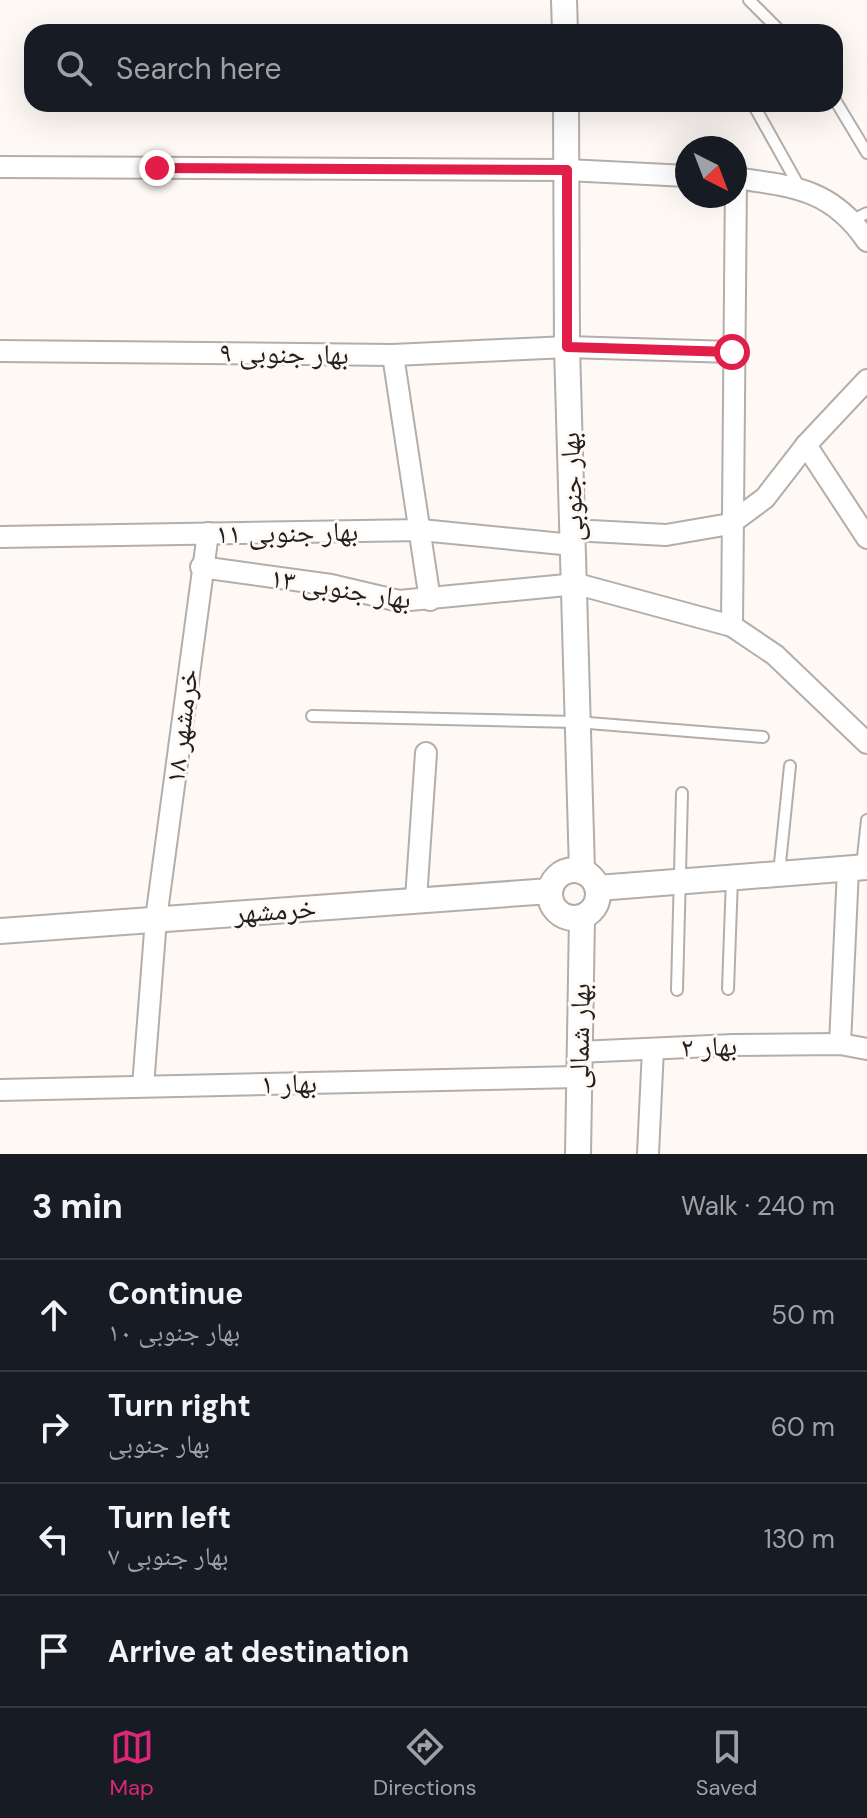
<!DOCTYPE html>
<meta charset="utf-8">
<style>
body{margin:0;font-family:"DM Sans","Noto Naskh Arabic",sans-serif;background:#242831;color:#f1f3f6}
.compass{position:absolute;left:675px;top:136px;width:72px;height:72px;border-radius:50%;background:#171b24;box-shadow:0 8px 32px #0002;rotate:138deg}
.stop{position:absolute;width:24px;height:24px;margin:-18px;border:6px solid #e11d48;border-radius:50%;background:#fff}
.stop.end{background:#e11d48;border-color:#fff;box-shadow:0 2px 8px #0008}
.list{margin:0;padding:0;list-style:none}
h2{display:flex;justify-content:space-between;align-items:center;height:104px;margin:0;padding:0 32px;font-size:34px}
h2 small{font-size:26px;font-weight:400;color:#9ea1a6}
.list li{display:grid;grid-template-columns:52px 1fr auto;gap:24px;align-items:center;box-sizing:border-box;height:112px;padding:0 32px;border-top:2px solid #363941}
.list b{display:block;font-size:30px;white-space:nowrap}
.list p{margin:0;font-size:26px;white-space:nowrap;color:#9ea1a6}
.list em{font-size:26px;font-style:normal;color:#9ea1a6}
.icon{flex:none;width:44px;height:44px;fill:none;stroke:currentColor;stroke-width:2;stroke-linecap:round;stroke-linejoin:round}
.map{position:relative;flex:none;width:867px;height:1154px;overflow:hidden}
.search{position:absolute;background:#171b24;box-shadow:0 8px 32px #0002;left:24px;right:24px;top:24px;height:88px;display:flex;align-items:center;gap:20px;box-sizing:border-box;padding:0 28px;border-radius:24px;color:#9ea1a6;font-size:30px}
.sheet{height:552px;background:#171b24}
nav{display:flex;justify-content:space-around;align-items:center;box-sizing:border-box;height:112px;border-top:2px solid #363941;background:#171b24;font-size:22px;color:#9ea1a6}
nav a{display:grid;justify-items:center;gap:4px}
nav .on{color:#db2777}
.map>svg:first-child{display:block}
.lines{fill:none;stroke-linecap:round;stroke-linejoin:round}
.service-casing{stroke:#b3aeaa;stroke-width:14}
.minor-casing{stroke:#b3aeaa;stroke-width:24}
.tertiary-casing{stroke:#b3aeaa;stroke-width:28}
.service{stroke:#fff;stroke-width:10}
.minor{stroke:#fff;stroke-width:20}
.tertiary{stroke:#fff;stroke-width:24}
.route{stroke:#e11d48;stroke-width:10}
.labels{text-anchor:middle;stroke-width:6;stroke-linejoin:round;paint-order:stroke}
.street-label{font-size:28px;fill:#232120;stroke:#fef9f5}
</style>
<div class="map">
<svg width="867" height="1154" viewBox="0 0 867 1154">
<rect width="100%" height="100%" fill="#fef9f5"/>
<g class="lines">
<defs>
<g id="service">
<polyline points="749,0 781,32"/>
<polyline points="835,100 867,153"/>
<polyline points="753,104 800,188"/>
<polyline points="852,220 867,213"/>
<polyline points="312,716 576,722 763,737"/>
<polyline points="862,866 867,820"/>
<polyline points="779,873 790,766"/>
<polyline points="728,989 732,878"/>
<polyline points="677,990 682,793"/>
</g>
<g id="minor">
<polyline points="0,167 567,170 687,176"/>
<path d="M735 178C793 186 832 189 867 241"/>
<polyline points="0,351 393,355 567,347 732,352"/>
<polyline points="393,355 430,600"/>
<polyline points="806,445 867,538"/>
<polyline points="572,530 666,535 730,524 765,498 806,445 867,380"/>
<polyline points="0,537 421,530 573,545"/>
<polyline points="201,567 331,585 399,601 577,584 732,626 775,655 867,743"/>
<polyline points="732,626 736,178"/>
<polyline points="416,899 426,753"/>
<polyline points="840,1044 848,869"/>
<polyline points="578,1052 733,1045 840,1044 867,1049"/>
<polyline points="143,1086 156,919 208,533"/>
<polyline points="0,1090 578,1077"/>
<polyline points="648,1154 653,1049"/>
</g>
<g id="tertiary">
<polyline points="564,0 565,32"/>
<polyline points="566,104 567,347 582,871"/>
<circle cx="574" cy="894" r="24"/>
<polyline points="598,888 867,867"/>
<polyline points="0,931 550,891"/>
<polyline points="578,1154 582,918"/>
</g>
</defs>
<use href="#service" class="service-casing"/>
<use href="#minor" class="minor-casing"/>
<use href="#tertiary" class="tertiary-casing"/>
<use href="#service" class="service"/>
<use href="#minor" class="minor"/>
<use href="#tertiary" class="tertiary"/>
</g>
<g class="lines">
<polyline class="route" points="157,168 567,170 567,347 732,352"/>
</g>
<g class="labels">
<g class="street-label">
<text transform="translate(284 353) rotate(1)" y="10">بهار جنوبی ۹</text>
<text transform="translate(571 487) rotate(-92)" y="10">بهار جنوبی</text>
<text transform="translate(287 532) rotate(-1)" y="10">بهار جنوبی ۱۱</text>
<text transform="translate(341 588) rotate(9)" y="10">بهار جنوبی ۱۳</text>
<text transform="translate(181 726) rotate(-83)" y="10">خرمشهر ۱۸</text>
<text transform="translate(275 910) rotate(-4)" y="10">خرمشهر</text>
<text transform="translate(579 1036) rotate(-89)" y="10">بهار شمالی</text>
<text transform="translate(709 1046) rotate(-2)" y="10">بهار ۲</text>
<text transform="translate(289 1083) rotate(-1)" y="10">بهار ۱</text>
</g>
</g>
</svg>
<svg class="compass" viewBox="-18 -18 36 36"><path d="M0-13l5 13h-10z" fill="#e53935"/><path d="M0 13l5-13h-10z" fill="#9ea1a6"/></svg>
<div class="stop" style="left:732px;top:352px"></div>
<div class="stop end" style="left:157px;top:168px"></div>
<div class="search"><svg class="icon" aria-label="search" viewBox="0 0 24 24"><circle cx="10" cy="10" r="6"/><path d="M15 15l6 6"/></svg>Search here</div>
</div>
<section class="sheet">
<h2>3 min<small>Walk · 240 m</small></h2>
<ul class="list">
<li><svg class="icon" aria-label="ahead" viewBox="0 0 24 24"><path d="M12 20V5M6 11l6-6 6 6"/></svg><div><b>Continue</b><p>بهار جنوبی ۱۰</p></div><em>50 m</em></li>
<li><svg class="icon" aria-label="right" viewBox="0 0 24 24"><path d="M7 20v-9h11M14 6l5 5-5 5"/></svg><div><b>Turn right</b><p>بهار جنوبی</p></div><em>60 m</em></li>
<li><svg class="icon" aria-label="left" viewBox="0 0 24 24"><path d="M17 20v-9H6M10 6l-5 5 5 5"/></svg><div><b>Turn left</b><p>بهار جنوبی ۷</p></div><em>130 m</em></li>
<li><svg class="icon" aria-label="arrive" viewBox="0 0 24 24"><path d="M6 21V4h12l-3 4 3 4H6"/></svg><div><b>Arrive at destination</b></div></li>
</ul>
</section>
<nav>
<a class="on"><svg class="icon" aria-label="map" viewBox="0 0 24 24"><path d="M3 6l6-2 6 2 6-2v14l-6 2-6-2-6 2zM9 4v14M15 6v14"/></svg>Map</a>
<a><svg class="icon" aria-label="directions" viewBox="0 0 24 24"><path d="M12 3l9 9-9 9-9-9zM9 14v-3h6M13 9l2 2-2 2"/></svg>Directions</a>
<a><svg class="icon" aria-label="saved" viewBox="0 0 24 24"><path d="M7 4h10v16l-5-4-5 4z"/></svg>Saved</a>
</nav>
